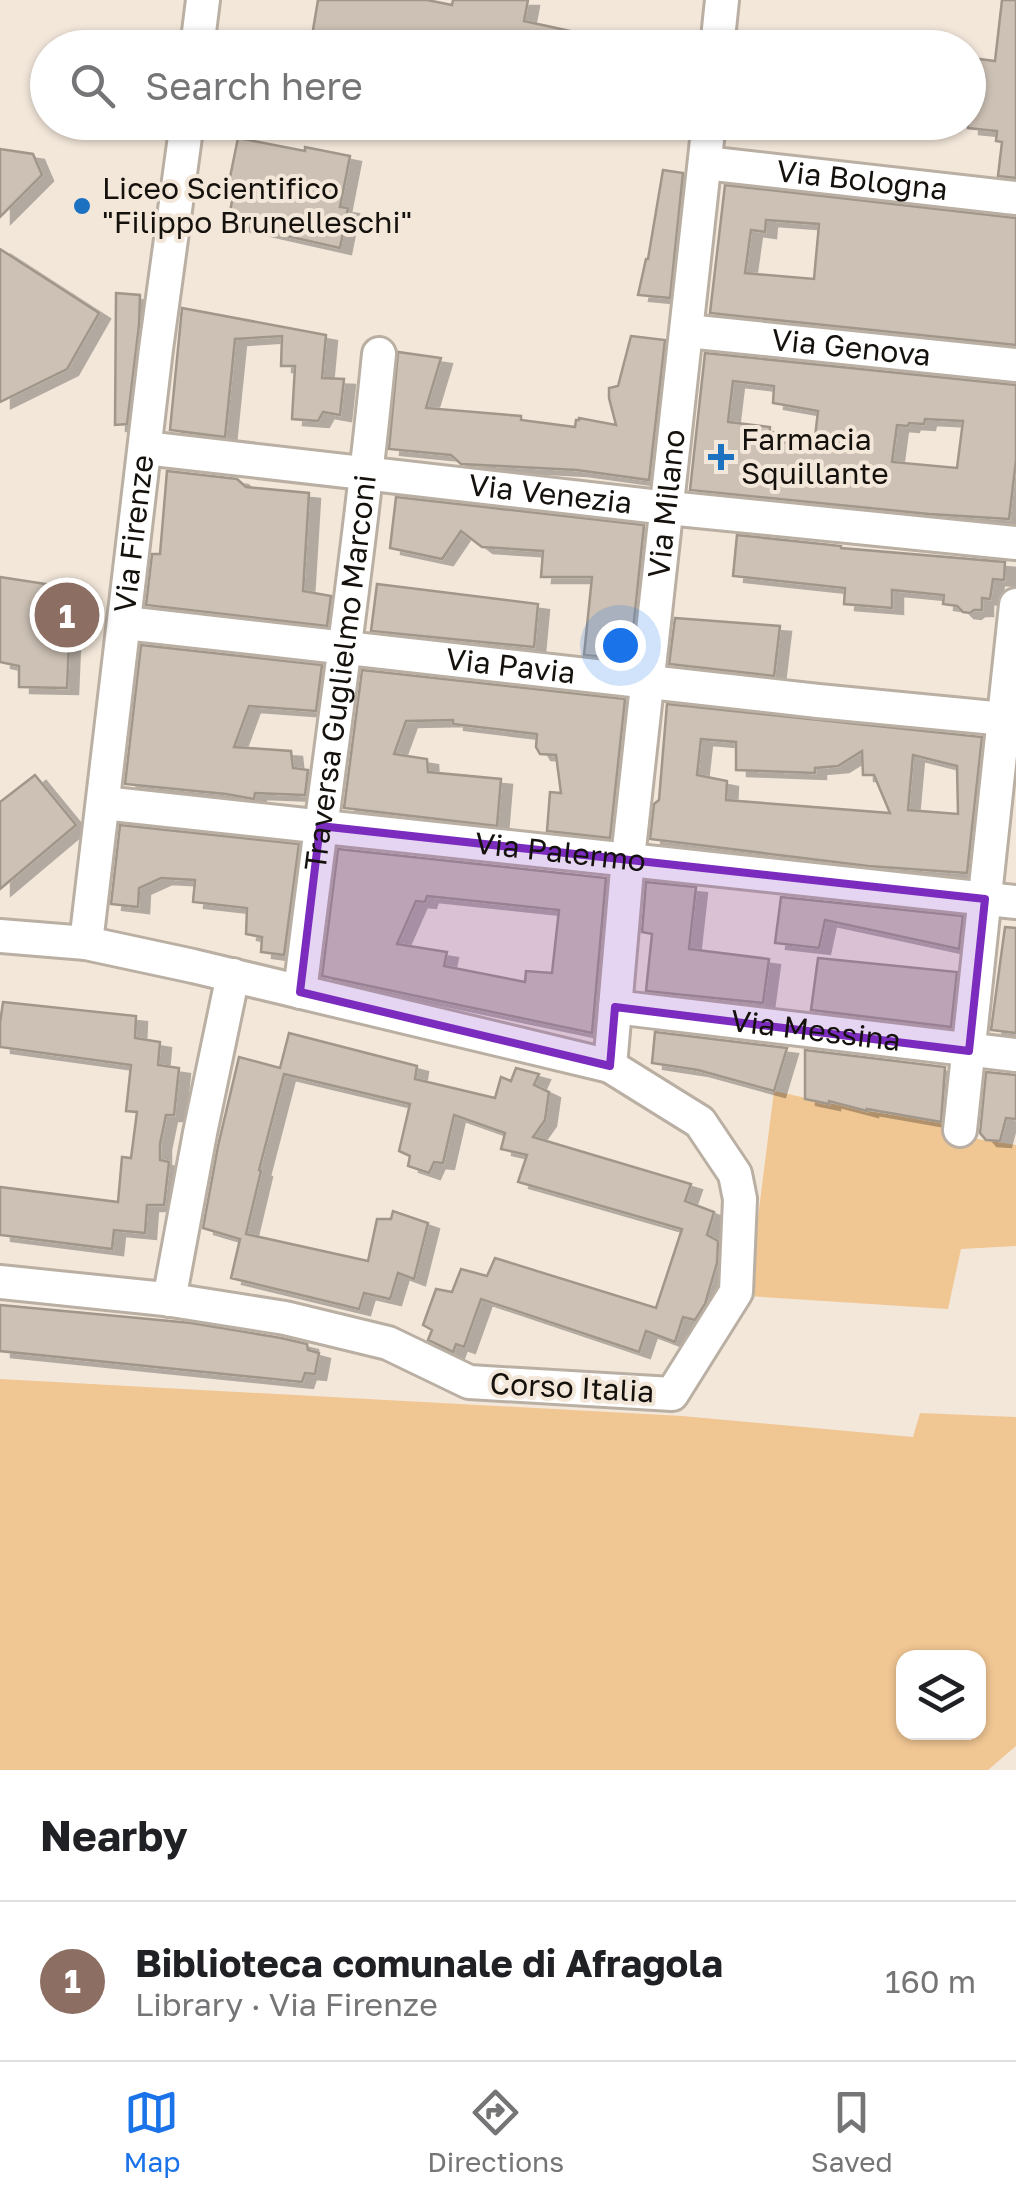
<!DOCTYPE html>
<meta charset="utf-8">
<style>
body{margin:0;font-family:"Golos Text",sans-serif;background:#f2f2f2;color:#202124}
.controls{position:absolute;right:30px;bottom:30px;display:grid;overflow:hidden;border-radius:20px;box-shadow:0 2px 8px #0004}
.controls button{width:90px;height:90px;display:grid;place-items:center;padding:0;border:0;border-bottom:2px solid #e0e0e0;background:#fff;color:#202124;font:50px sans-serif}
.you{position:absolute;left:620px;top:645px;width:35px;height:35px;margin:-25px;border:8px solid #fff;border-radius:50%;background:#1a73e8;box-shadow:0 0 0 15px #1a73e833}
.badge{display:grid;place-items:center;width:65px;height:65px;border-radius:50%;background:#1a73e8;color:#fff;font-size:32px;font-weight:700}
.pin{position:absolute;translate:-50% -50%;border:5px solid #fff;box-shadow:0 2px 10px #0006}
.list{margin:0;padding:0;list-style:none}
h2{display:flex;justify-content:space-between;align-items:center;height:130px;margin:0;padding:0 40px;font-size:42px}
h2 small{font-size:32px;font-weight:400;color:#757577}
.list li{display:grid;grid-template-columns:65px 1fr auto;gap:30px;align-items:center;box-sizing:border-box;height:160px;padding:0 40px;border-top:2px solid #e0e0e0}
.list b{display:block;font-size:38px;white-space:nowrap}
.list p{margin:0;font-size:32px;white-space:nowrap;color:#757577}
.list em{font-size:32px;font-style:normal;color:#757577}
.icon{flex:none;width:55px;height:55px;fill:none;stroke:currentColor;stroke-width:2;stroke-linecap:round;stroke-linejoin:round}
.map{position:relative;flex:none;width:1016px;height:1770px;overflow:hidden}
.search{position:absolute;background:#fff;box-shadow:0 2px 8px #0004;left:30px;right:30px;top:30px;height:110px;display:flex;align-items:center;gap:25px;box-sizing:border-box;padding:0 35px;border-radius:55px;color:#757577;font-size:38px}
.sheet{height:290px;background:#fff}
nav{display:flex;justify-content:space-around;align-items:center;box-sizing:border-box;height:140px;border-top:2px solid #e0e0e0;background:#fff;font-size:28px;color:#757577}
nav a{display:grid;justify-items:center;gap:5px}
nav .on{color:#1a73e8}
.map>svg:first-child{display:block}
.green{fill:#f0c693;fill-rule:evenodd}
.building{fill:#cdc1b5;stroke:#a1968a;stroke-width:2.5;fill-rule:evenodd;filter:url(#shadow)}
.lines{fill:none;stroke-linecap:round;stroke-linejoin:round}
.minor-casing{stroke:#baafa3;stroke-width:38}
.minor{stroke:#fff;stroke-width:32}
.marked{fill:#7b2cbf;fill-opacity:0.2;stroke:#7b2cbf;stroke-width:8;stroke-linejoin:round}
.poi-dot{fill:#1c72c0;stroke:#f3e7da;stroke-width:4}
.labels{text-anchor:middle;stroke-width:8;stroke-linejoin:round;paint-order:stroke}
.street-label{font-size:30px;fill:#15110d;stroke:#f3e7da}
.poi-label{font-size:30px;fill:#15110d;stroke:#f3e7da;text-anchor:start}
</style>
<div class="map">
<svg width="1016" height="1770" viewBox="0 0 1016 1770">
<defs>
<filter id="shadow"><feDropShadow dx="11" dy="6" stdDeviation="0" flood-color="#0004"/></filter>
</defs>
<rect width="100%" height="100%" fill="#f3e7da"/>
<g class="green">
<polygon points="774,1091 867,1111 941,1122 946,1134 1016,1145 1016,1246 961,1249 948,1309 748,1296"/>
<path d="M0 1379 682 1416 913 1437 920 1413 1016 1417V1746L988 1770H0ZM904 1658H978V1732H904Z"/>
</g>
<g class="building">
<polygon points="318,0 427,0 452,5 453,0 528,0 524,21 607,39 606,48 310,48"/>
<polygon points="1002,0 1016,0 1016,178 998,176 1002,142 996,141 997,131 968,128 968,72 977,74 979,59 995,61"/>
<polygon points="238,138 305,151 305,147 350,156 340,207 348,208 340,248 233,224 230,213 233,194 227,192"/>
<polygon points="0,149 33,154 42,175 0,217"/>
<polygon points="663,170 683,173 670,298 638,295 646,259 648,259"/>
<path d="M725 185 1016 218V345L710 313ZM766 220 819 224 814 279 745 273 751 230 765 232Z"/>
<polygon points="0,249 99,313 67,369 0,402"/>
<polygon points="116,293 140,295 139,325 127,424 115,425"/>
<polygon points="182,308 326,335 322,378 344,379 340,415 323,412 318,421 292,419 295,366 281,366 282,336 235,339 225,437 170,430"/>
<polygon points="631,336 665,340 649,480 577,470 461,464 451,455 389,449 398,352 441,358 426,408 521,416 521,420 575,427 576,420 579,420 579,418 616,425 609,398 609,388 618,386"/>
<path d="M705 353 1016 385V460L1009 519 929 514 690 490ZM733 381 774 386 773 403 818 411 814 446 769 441 770 427 728 422ZM925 419 963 421 957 468 892 462 897 425 908 426 909 423 924 424Z"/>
<polygon points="167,471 237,479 246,487 309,493 303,591 331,596 327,626 146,605 152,554 160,554"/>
<polygon points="396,497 644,525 630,660 584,655 592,577 541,577 543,551 482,547 461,531 442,559 390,548"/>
<polygon points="737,535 841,546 841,548 1005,562 1004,580 993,579 990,599 982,598 982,610 974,610 970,613 963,612 957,606 943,604 944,595 892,590 892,608 844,604 845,588 733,576"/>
<polygon points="0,577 59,586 55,638 69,641 67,688 19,687 19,666 0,662"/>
<polygon points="377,584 538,604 534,647 371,631"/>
<polygon points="675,618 780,626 774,676 669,664"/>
<polygon points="141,645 322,665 316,711 249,706 234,747 291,751 293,768 308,770 305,795 255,793 254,799 226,794 125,784"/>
<polygon points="362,670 625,699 610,838 547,831 550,792 561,793 556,755 540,754 536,747 537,734 453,724 453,720 406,721 394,754 427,759 428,772 501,779 497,826 344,808"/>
<path d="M667 704 982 737 967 873 868 866 650 839 654 804 659 800ZM701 739 736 742V770L815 773V768L838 766 862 751 863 775H874L890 813 726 800 727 781 697 775ZM913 755 957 766 958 814 908 810Z"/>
<polygon points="35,775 76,825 0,889 0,802"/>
<polygon points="120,825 299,844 284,955 261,952 262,937 246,934 247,908 193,902 195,880 161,878 139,888 138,907 111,904"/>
<path d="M338 849 606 878 592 1033 322 976ZM427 896 559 910 552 973 526 971 525 982 444 966 447 952 397 944 416 901 425 902Z"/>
<polygon points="646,882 696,887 689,949 769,959 763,1003 646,991 652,934 642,932"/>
<polygon points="781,897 963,916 959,949 825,920 819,948 775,943"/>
<polygon points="1005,927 1016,928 1016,1033 991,1030"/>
<polygon points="818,958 957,972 951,1027 811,1010"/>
<polygon points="3,1002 136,1016 135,1038 160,1042 158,1065 179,1068 174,1115 166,1115 160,1144 160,1160 169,1162 164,1205 147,1205 145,1233 114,1230 112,1249 0,1235 0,1187 118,1202 122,1157 131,1158 137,1112 126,1111 131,1065 0,1047 0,1023"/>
<polygon points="655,1032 787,1048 774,1091 698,1070 652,1063"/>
<polygon points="289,1033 417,1066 415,1079 495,1098 501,1077 511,1081 516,1068 539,1074 534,1085 549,1092 545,1120 533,1137 691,1184 685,1201 714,1212 707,1235 718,1241 717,1263 705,1304 695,1320 683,1317 675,1342 646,1331 639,1352 481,1299 464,1347 456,1344 453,1352 428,1340 432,1330 423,1325 436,1289 452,1292 461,1269 487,1276 495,1258 656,1308 682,1229 518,1182 527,1155 501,1149 505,1133 454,1115 443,1163 434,1162 429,1173 408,1166 410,1156 399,1151 410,1104 284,1074 259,1170 261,1171 246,1234 368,1261 377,1219 391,1219 393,1211 428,1223 414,1279 398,1273 390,1299 364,1293 359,1309 231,1278 240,1239 203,1228 218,1146 239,1057 280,1068"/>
<polygon points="805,1050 945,1067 941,1122 867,1109 867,1111 829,1101 829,1104 805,1099"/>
<polygon points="986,1072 1016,1075 1016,1119 1006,1118 1000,1141 986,1140 980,1133"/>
<polygon points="0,1305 191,1323 281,1338 307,1344 308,1350 319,1353 315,1374 305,1373 302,1382 0,1351"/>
</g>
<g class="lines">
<defs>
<g id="minor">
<polyline points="197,48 203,0"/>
<polyline points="717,48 722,0"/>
<path id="s1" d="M705 163 1016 198"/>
<path id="s2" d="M687 331 1016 365"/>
<path id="s3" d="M145 448 668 508 1016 543"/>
<path id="s4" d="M125 623 818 701 1016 720"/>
<path id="s5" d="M103 803 1016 902"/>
<polyline points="0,936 86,943 193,966 610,1066 700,1122 735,1174 740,1199 736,1292 672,1394 469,1382 388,1343 285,1318 165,1299 0,1282"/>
<path id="s6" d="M86 943 156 349 187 122"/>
<path id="s7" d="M300 992C326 779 358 567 379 354"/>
<path id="s8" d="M615 1007 1016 1055"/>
<path id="s9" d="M610 1066 628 858 709 122"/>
<polyline points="960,1130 1016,605"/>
<polyline points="169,1300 200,1133 233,975"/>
</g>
</defs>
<use href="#minor" class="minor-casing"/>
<use href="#minor" class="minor"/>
</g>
<path class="marked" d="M320 826 985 899 969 1051 615 1007 610 1066 300 992Z"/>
<g class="poi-dot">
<circle cx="82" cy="206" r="10"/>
<path d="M716 442h10v10h10v10h-10v10h-10v-10h-10v-10h10z"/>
</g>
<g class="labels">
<g class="street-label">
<text dy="10" stroke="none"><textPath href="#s1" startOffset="158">Via Bologna</textPath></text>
<text dy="10" stroke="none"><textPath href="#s2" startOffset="165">Via Genova</textPath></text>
<text dy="10" stroke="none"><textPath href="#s3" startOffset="408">Via Venezia</textPath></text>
<text dy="10" stroke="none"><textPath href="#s9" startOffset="565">Via Milano</textPath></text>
<text dy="10" stroke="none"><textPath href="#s6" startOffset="412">Via Firenze</textPath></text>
<text dy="10" stroke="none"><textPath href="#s4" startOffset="388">Via Pavia</textPath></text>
<text dy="10" stroke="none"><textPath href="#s7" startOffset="322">Traversa Guglielmo Marconi</textPath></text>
<text dy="10" stroke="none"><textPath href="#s5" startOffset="460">Via Palermo</textPath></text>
<text dy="10" stroke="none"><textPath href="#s8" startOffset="202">Via Messina</textPath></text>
<text transform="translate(572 1388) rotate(3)" y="10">Corso Italia</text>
</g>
<g class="poi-label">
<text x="102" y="199">Liceo Scientifico<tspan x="102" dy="34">"Filippo Brunelleschi"</tspan></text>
<text x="741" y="450">Farmacia<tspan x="741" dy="34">Squillante</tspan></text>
</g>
</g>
</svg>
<div class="controls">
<button><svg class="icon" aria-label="layers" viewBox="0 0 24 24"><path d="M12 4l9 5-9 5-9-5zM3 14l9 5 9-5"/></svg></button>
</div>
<div class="you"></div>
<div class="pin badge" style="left:67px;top:615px;background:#8d6e63">1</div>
<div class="search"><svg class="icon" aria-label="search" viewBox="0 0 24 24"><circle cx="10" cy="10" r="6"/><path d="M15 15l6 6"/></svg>Search here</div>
</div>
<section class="sheet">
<h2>Nearby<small></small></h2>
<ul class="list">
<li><span class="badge" style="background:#8d6e63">1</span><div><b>Biblioteca comunale di Afragola</b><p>Library · Via Firenze</p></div><em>160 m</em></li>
</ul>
</section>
<nav>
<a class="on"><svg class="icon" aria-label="map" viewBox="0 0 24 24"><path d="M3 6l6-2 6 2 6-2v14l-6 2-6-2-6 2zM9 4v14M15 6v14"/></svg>Map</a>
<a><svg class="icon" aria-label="directions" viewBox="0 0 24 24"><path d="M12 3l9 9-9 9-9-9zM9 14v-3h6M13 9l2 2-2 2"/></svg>Directions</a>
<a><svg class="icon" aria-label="saved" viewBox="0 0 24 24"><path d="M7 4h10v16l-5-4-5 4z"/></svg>Saved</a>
</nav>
